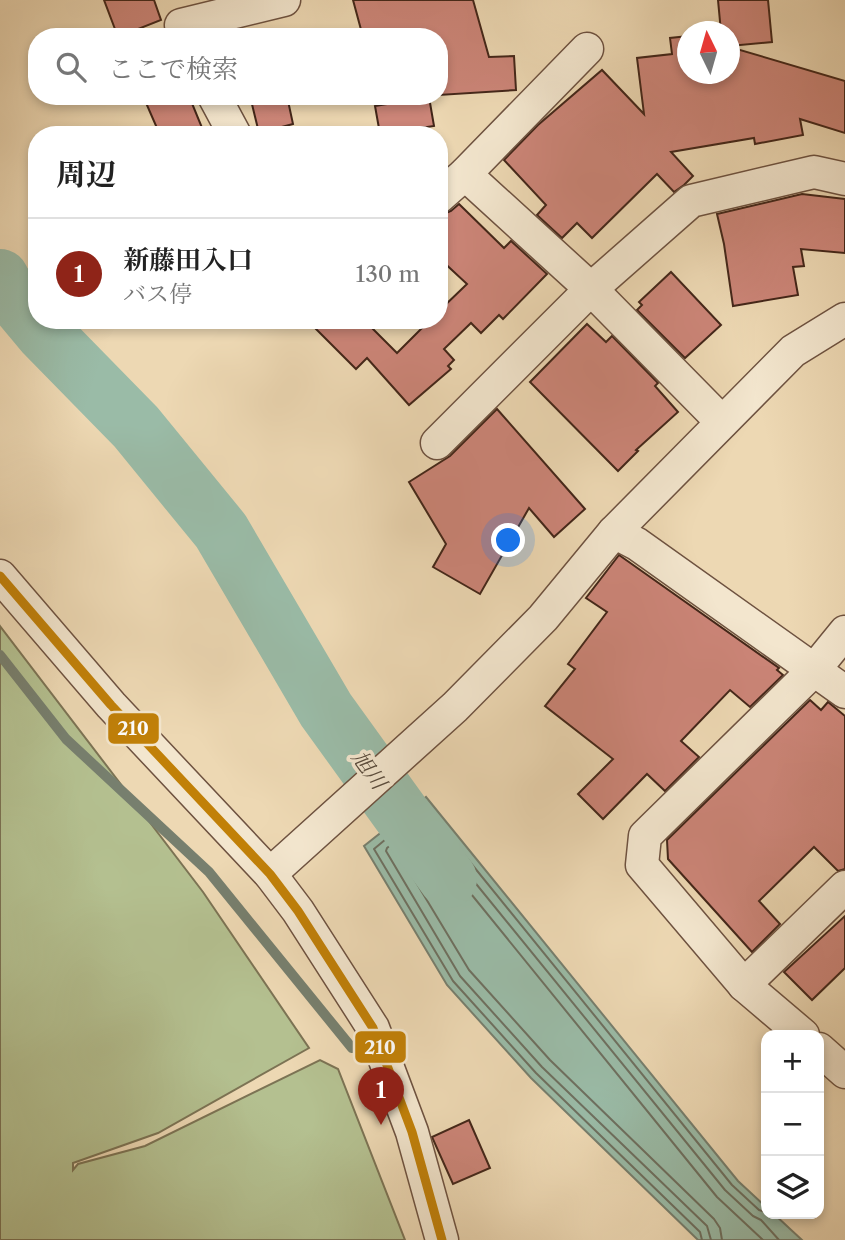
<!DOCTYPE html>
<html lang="ja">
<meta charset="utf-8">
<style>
body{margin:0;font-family:"Libre Caslon Text","Noto Serif JP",serif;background:#f2f2f2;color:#222}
.controls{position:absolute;right:21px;bottom:21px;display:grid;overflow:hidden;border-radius:14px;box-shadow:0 4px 10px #0003}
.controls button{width:63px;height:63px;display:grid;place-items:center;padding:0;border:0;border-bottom:2px solid #e0e0e0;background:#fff;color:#222;font:35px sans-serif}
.compass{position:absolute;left:677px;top:21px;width:63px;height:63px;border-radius:50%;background:#fff;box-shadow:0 4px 10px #0003;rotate:355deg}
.you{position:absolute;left:509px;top:541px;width:24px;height:24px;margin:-18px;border:5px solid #fff;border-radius:50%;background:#1a73e8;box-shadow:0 0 0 10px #1a73e833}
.badge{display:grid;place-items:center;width:46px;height:46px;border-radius:50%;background:#8f2418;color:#fff;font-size:23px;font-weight:700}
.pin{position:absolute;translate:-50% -58px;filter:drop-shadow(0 2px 4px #0008)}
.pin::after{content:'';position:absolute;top:37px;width:24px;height:21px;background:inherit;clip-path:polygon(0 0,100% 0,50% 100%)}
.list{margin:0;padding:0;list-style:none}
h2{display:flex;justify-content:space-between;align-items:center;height:91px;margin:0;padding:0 28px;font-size:30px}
h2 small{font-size:23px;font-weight:400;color:#767676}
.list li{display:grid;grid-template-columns:46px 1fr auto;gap:21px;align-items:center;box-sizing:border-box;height:112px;padding:0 28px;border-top:2px solid #e0e0e0}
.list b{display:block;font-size:26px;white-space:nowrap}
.list p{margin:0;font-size:23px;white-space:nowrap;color:#767676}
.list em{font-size:23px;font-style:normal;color:#767676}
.icon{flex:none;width:38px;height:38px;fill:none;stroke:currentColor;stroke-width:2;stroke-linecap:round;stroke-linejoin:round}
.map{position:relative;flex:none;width:845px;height:1240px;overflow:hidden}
.search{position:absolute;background:#fff;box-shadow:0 4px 10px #0003;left:28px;top:28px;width:420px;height:77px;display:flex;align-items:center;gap:18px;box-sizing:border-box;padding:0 24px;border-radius:28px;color:#767676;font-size:26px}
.panel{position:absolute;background:#fff;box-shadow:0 4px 10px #0003;left:28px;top:126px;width:420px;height:203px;border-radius:28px}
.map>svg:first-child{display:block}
.green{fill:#b4c090;stroke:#7c7354;stroke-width:2}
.water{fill:#9abba7;stroke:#777f6e;stroke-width:2}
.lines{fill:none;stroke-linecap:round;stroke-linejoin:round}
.shore{stroke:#6e7060;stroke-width:2}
.stream{stroke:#777f6e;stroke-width:10}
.river{stroke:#9abba7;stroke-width:58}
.building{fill:#cc8578;stroke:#432619;stroke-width:2}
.minor-casing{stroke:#6e5240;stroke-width:35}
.minor{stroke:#f3e6ce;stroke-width:32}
.bus-1-casing{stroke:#f3e6ce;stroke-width:14}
.bus-1{stroke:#c18008;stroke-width:9}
.labels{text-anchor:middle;stroke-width:7;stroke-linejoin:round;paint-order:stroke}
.water-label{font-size:21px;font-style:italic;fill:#594b3c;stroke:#f3e6ce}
.line-badge{stroke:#f3e6ce;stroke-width:2.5}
.badge-label{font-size:19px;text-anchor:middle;font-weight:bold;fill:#fff}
</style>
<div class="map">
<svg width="845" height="1240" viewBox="0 0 845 1240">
<rect width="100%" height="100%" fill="#edd8b3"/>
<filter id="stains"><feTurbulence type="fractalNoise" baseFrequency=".00286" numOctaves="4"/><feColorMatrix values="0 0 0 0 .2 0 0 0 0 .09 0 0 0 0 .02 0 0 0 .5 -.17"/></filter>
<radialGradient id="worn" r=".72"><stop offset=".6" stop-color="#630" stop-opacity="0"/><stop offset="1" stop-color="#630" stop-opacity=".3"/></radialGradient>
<polygon class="green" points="0,626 203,892 309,1048 158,1133 73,1163 73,1170 78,1164 145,1146 320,1060 338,1069 405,1240 0,1240"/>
<polygon class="water" points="426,797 738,1181 766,1207 766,1214 774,1214 802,1240 698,1240 531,1078 447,985 364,846"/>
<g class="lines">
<g class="shore">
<polyline points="702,1240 700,1232 536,1073 453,981 374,849 422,809 427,809 732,1185 759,1210 766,1212"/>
<polyline points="711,1240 707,1226 542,1067 460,976 386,851 387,848 421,821 425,821 725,1190 753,1216 761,1220 779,1240"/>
<polyline points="722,1240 720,1228 714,1219 550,1060 469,970 399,854 400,850 419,836 424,836 717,1197 763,1240"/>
</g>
<polyline class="stream" points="0,655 66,739 209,872 352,1048"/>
<polyline class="river" points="0,278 3,284 45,334 136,427 221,531 326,710 448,879"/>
</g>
<g class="building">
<polygon points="104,0 154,0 161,20 118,37"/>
<polygon points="353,0 473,0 489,57 514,56 516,90 439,95 439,37 363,37"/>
<polygon points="718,0 768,0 772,42 730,46 730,32 721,32"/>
<polygon points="688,36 688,74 730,74 730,47 845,81 845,133 800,119 803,135 755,144 754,138 671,152 693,176 684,185 674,192 657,174 592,238 577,223 562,238 537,215 546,205 504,160 538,125 602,70 644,114 637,58 672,54 670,38"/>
<polygon points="143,96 189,96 205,135 160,135"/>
<polygon points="250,96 287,96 293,124 259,133"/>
<polygon points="429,97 434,126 380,134 375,106"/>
<polygon points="802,194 845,199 845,253 801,249 804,266 793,267 798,295 733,306 724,244 717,214"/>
<polygon points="459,204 504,248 511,241 547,274 503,319 499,315 481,333 471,323 444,349 454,360 448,366 451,369 409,405 367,358 356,369 307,320 364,320 397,353 430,320 439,320 439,311 467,284 439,258 439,216 451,211"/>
<polygon points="671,272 721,325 685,358 637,310 642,305 639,302"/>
<polygon points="587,324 606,342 612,336 658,383 655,386 678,412 636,450 638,451 618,471 530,382"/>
<polygon points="497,409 585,509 554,537 529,508 480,594 433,567 446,544 409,482 450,456"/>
<polygon points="619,555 779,668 777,670 783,675 750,707 730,690 681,741 699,757 665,791 647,774 603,819 578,794 613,759 545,706 575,669 568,664 607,612 586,598"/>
<polygon points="810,700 821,710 828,702 845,716 845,869 838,871 814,847 759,901 780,924 752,952 668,859 667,840"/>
<polygon points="845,916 845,968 812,1000 784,972"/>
<polygon points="469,1120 490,1168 453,1184 432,1137"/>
</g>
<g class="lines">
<defs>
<g id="minor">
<polyline points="181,25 284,0"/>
<polyline points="214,96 235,135"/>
<polyline points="465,174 591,289 722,422"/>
<polyline points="439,197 465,174 587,49"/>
<polyline points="437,443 591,289 691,201 814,172 845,179"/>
<polyline points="614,532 637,544 845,692"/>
<polyline points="0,576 111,705 270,874 298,911 373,1028 412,1132 442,1240"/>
<polyline points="270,874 455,707 543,618 614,532 793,351 845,319"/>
<polyline points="744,985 845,887"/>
<polyline points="803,1035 744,985 642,865 645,836 814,670 845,632"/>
<polyline points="819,1049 845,1072"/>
</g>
</defs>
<use href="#minor" class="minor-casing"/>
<use href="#minor" class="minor"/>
<defs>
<polyline id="bus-1" points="0,576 111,705 270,874 298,911 373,1028 412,1132 442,1240"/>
</defs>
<use href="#bus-1" class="bus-1-casing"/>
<use href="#bus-1" class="bus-1"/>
</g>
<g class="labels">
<g class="water-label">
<text transform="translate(369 770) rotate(54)" y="7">旭川</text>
</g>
</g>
<g class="line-badge">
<rect x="107" y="712" width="53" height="33" rx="7" fill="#c18008"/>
<rect x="354" y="1030" width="53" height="34" rx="7" fill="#c18008"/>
</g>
<g class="badge-label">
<text x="133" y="735">210</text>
<text x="380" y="1054">210</text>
</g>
<rect width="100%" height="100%" filter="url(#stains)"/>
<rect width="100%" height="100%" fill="url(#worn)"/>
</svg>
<div class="controls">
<button>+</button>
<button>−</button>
<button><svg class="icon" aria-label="layers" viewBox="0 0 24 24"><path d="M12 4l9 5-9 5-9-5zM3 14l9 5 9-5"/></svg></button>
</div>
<svg class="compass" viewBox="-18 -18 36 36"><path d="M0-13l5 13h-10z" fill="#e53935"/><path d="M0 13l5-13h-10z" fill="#767676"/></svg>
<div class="you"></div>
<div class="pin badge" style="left:381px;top:1125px">1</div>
<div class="search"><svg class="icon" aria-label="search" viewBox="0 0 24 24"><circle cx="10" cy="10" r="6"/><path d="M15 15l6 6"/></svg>ここで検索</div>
<section class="panel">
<h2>周辺<small></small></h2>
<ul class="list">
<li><span class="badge">1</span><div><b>新藤田入口</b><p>バス停</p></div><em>130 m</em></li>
</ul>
</section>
</div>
